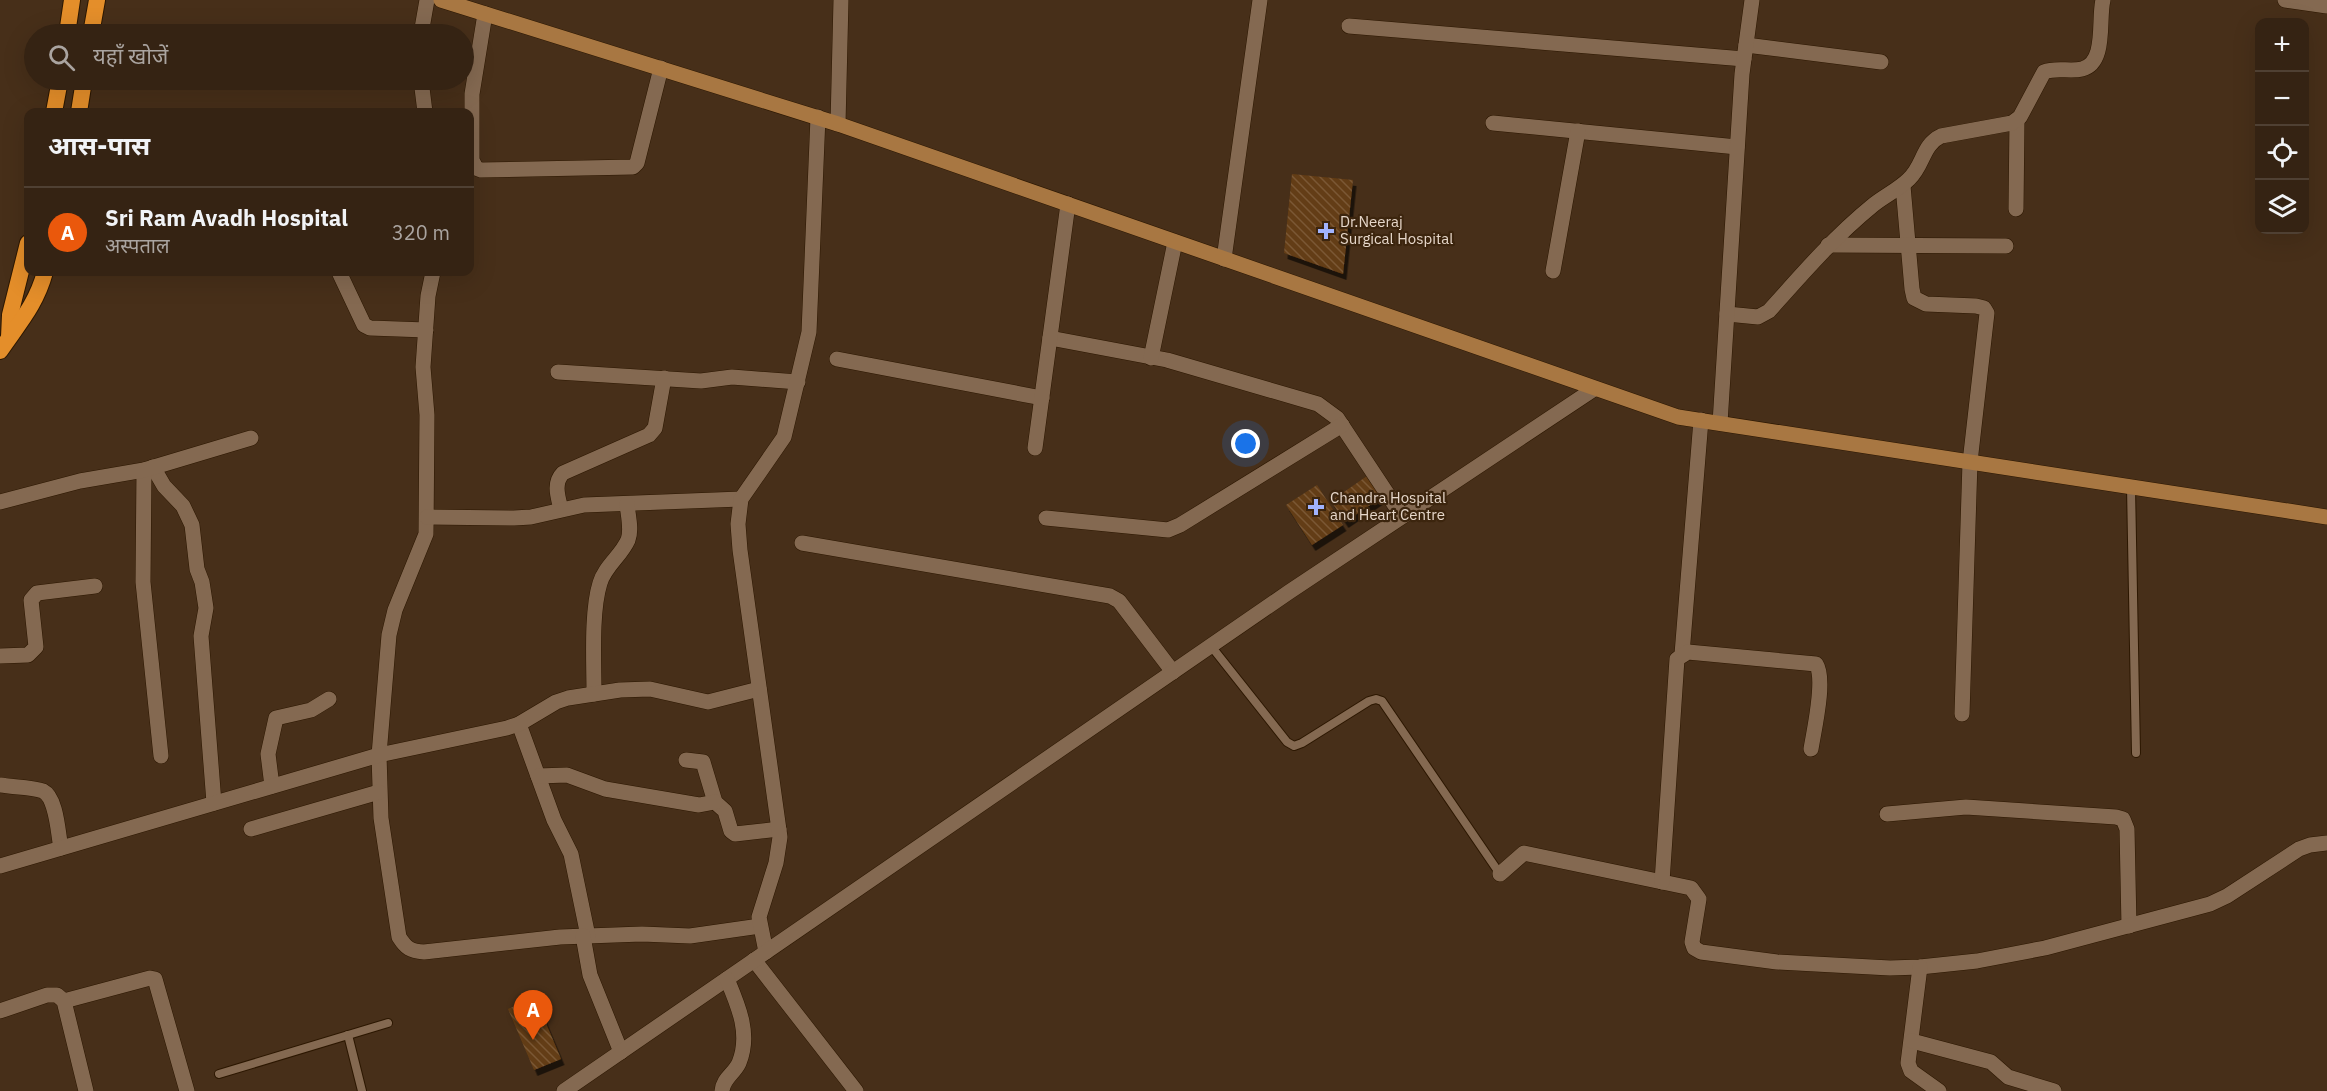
<!DOCTYPE html>
<html lang="hi">
<meta charset="utf-8">
<style>
body{margin:0;font-family:"IBM Plex Sans","Noto Sans Devanagari",sans-serif;background:#402f21;color:#f1f3f6}
.controls{position:absolute;right:18px;top:18px;display:grid;overflow:hidden;border-radius:12px;box-shadow:0 6px 24px #0002}
.controls button{width:54px;height:54px;display:grid;place-items:center;padding:0;border:0;border-bottom:2px solid #4f4033;background:#352313;color:#f1f3f6;font:30px sans-serif}
.you{position:absolute;left:1246px;top:444px;width:21px;height:21px;margin:-15px;border:4px solid #fff;border-radius:50%;background:#1a73e8;box-shadow:0 0 0 9px #1a73e833}
.badge{display:grid;place-items:center;width:39px;height:39px;border-radius:50%;background:#ea580c;color:#fff;font-size:20px;font-weight:700}
.pin{position:absolute;translate:-50% -50px;filter:drop-shadow(0 2px 3px #0008)}
.pin::after{content:'';position:absolute;top:32px;width:21px;height:18px;background:inherit;clip-path:polygon(0 0,100% 0,50% 100%)}
.list{margin:0;padding:0;list-style:none}
h2{display:flex;justify-content:space-between;align-items:center;height:78px;margin:0;padding:0 24px;font-size:26px}
h2 small{font-size:20px;font-weight:400;color:#aaa4a0}
.list li{display:grid;grid-template-columns:39px 1fr auto;gap:18px;align-items:center;box-sizing:border-box;height:90px;padding:0 24px;border-top:2px solid #4f4033}
.list b{display:block;font-size:22px;white-space:nowrap}
.list p{margin:0;font-size:20px;white-space:nowrap;color:#aaa4a0}
.list em{font-size:20px;font-style:normal;color:#aaa4a0}
.icon{flex:none;width:33px;height:33px;fill:none;stroke:currentColor;stroke-width:2;stroke-linecap:round;stroke-linejoin:round}
.map{position:relative;flex:none;width:2327px;height:1091px;overflow:hidden}
.search{position:absolute;background:#352313;box-shadow:0 6px 24px #0002;left:24px;top:24px;width:450px;height:66px;display:flex;align-items:center;gap:15px;box-sizing:border-box;padding:0 21px;border-radius:33px;color:#aaa4a0;font-size:22px}
.panel{position:absolute;background:#352313;box-shadow:0 6px 24px #0002;left:24px;top:108px;width:450px;height:168px;border-radius:12px}
.map>svg:first-child{display:block}
.building{fill:url(#building-back-hatch);filter:url(#shadow)}
.lines{fill:none;stroke-linecap:round;stroke-linejoin:round}
.service-casing{stroke:#2c1701;stroke-width:10}
.minor-casing{stroke:#2c1701;stroke-width:16}
.tertiary-casing{stroke:#2c1701;stroke-width:16}
.secondary-casing{stroke:#2c1701;stroke-width:16}
.trunk-casing{stroke:#2c1701;stroke-width:18}
.service{stroke:#846951;stroke-width:8}
.minor{stroke:#846951;stroke-width:15}
.tertiary{stroke:#846951;stroke-width:15}
.secondary{stroke:#a87742;stroke-width:15}
.trunk{stroke:#e48e2a;stroke-width:16}
.poi-dot{fill:#a1b3fd;stroke:#3c250e;stroke-width:2}
.labels{text-anchor:middle;stroke-width:4.5;stroke-linejoin:round;paint-order:stroke}
.poi-label{font-size:15px;fill:#e6d7ca;stroke:#3c250e;text-anchor:start}
</style>
<div class="map">
<svg width="2327" height="1091" viewBox="0 0 2327 1091">
<defs>
<pattern id="building-back-hatch" width="6" height="6" patternUnits="userSpaceOnUse" patternTransform="scale(1.5)"><rect width="6" height="6" fill="#643d14"/><path d="M-1 5l2 2M0 0l6 6M5-1l2 2" fill="none" stroke="#7a5835"/></pattern>
<filter id="shadow"><feDropShadow dx="3.5" dy="6" stdDeviation="0" flood-color="#0009"/></filter>
</defs>
<rect width="100%" height="100%" fill="#472f19"/>
<g class="building">
<polygon points="1292,174 1353,180 1343,274 1284,253"/>
<polygon points="1367,476 1382,497 1345,522 1331,501"/>
<polygon points="1317,485 1343,525 1312,545 1286,505"/>
<polygon points="535,997 561,1059 534,1070 508,1009"/>
</g>
<g class="lines">
<defs>
<g id="service">
<polyline points="2131,487 2136,753"/>
<polyline points="1211,646 1287,742 1294,746 1302,743 1369,701 1376,699 1382,701 1500,874"/>
<polyline points="348,1035 362,1091"/>
<polyline points="219,1074 388,1023"/>
</g>
<g id="minor">
<polyline points="2285,0 2327,6"/>
<polyline points="485,14 472,94 472,160 476,168 481,170 633,167 637,163 661,68"/>
<polyline points="1349,26 1744,59"/>
<polyline points="421,34 427,0"/>
<polyline points="1746,45 1881,62"/>
<polyline points="421,80 425,112"/>
<polyline points="1493,123 1737,147"/>
<polyline points="838,124 841,0"/>
<polyline points="1903,186 1912,289 1914,298 1926,304 1976,306 1984,308 1987,313 1970,462 1962,714"/>
<polyline points="2016,209 2017,120"/>
<polyline points="1828,245 2006,246"/>
<polyline points="1224,259 1260,0"/>
<polyline points="1553,271 1578,131"/>
<polyline points="339,272 364,325 370,328 426,330"/>
<path d="M433 272 428 296 423 367 427 415 426 534 395 610 389 635 379 755 381 818 399 937C406 948 410 951 424 952L560 937 642 934 690 936 760 926"/>
<path d="M1727 314 1758 317 1769 311C1802 274 1834 237 1872 206 1884 196 1898 190 1909 179 1924 165 1922 145 1941 136L2012 123 2020 117 2044 72C2056 67 2070 72 2082 69 2107 63 2098 19 2103 0"/>
<polyline points="1050,338 1167,360 1318,404 1337,418 1402,516"/>
<polyline points="1151,358 1175,242"/>
<polyline points="837,359 1042,398"/>
<polyline points="558,372 701,381 732,377 798,382"/>
<polyline points="1035,448 1068,204"/>
<polyline points="153,467 164,486 183,506 192,525 197,569 202,582 206,608 201,636 214,803"/>
<polyline points="144,470 143,582 161,756"/>
<polyline points="0,502 80,481 144,470 251,438"/>
<path d="M561 509C558 497 553 483 563 473L649 435 655 428 664 378"/>
<polyline points="427,517 514,518 531,517 584,505 741,499"/>
<polyline points="1046,518 1168,530 1180,525 1342,425"/>
<polyline points="802,543 1110,596 1119,601 1173,672"/>
<polyline points="1682,654 1701,420"/>
<polyline points="0,656 28,655 36,647 31,600 37,593 95,586"/>
<path d="M594 694C594 662 591 612 600 583 605 566 621 556 628 540 632 530 628 515 627 504"/>
<polyline points="519,724 554,820 571,854 588,936"/>
<polyline points="686,760 703,762 715,802 725,811 731,831 735,834 779,829"/>
<polyline points="538,776 567,775 605,789 699,805 715,802"/>
<path d="M0 785C11 787 33 787 43 791 57 798 58 834 61 848"/>
<polyline points="272,786 268,754 276,718 311,710 329,699"/>
<polyline points="1887,814 1966,807 2116,817 2123,819 2127,829 2129,926"/>
<polyline points="251,829 379,792"/>
<polyline points="0,866 379,755 507,728 519,724 556,702 568,698 620,690 650,689 708,702 759,689"/>
<polyline points="1500,874 1524,853 1691,888 1699,899 1692,942 1694,948 1701,952 1777,962 1890,968 1920,967 1977,961 2045,948 2210,904 2227,896 2299,849 2310,845 2327,843"/>
<path d="M1662 882 1677 659 1688 652 1816 664C1826 679 1814 730 1811 749"/>
<polyline points="583,936 590,975 621,1052"/>
<polyline points="766,952 759,917 776,863 780,837 740,550 738,524 741,499 784,437 809,332 818,117"/>
<polyline points="754,960 856,1091"/>
<polyline points="1920,967 1908,1063 1911,1071 1939,1091"/>
<polyline points="64,1001 150,978 155,979 187,1091"/>
<polyline points="0,1011 47,995 57,995 64,1001 86,1091"/>
<polyline points="1912,1041 1991,1062 2008,1077 2054,1091"/>
<polyline points="564,1091 1289,592 1594,389"/>
<path d="M722 1091C723 1078 734 1074 739 1063 751 1034 738 1005 727 979"/>
</g>
<polyline id="tertiary" points="1720,423 1742,74 1752,0"/>
<polyline id="secondary" points="441,0 838,124 1678,417 2327,517"/>
<g id="trunk">
<polyline points="67,34 72,0"/>
<polyline points="91,34 97,0"/>
<polyline points="54,112 60,80"/>
<polyline points="79,112 84,80"/>
<polyline points="9,337 10,315 28,243"/>
<path d="M0 351C19 323 36 305 45 272"/>
</g>
</defs>
<use href="#service" class="service-casing"/>
<use href="#minor" class="minor-casing"/>
<use href="#tertiary" class="tertiary-casing"/>
<use href="#secondary" class="secondary-casing"/>
<use href="#trunk" class="trunk-casing"/>
<use href="#service" class="service"/>
<use href="#minor" class="minor"/>
<use href="#tertiary" class="tertiary"/>
<use href="#secondary" class="secondary"/>
<use href="#trunk" class="trunk"/>
</g>
<g class="poi-dot">
<path d="M1323 222h6v6h6v6h-6v6h-6v-6h-6v-6h6z"/>
<path d="M1313 498h6v6h6v6h-6v6h-6v-6h-6v-6h6z"/>
</g>
<g class="labels">
<g class="poi-label">
<text x="1340" y="227">Dr.Neeraj<tspan x="1340" dy="17">Surgical Hospital</tspan></text>
<text x="1330" y="503">Chandra Hospital<tspan x="1330" dy="17">and Heart Centre</tspan></text>
</g>
</g>
</svg>
<div class="controls">
<button>+</button>
<button>−</button>
<button><svg class="icon" aria-label="locate" viewBox="0 0 24 24"><circle cx="12" cy="12" r="6"/><path d="M12 2v4M12 18v4M2 12h4M18 12h4"/></svg></button>
<button><svg class="icon" aria-label="layers" viewBox="0 0 24 24"><path d="M12 4l9 5-9 5-9-5zM3 14l9 5 9-5"/></svg></button>
</div>
<div class="you"></div>
<div class="pin badge" style="left:533px;top:1040px">A</div>
<div class="search"><svg class="icon" aria-label="search" viewBox="0 0 24 24"><circle cx="10" cy="10" r="6"/><path d="M15 15l6 6"/></svg>यहाँ खोजें</div>
<section class="panel">
<h2>आस-पास<small></small></h2>
<ul class="list">
<li><span class="badge">A</span><div><b>Sri Ram Avadh Hospital</b><p>अस्पताल</p></div><em>320 m</em></li>
</ul>
</section>
</div>
